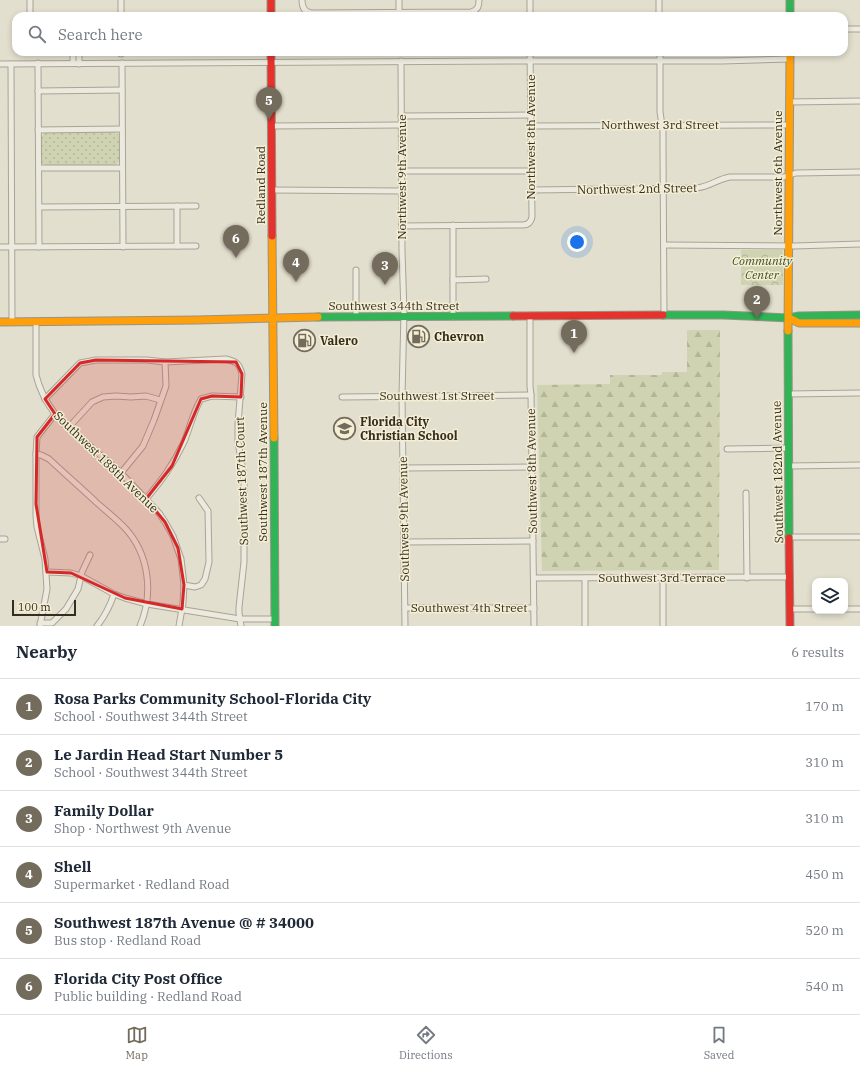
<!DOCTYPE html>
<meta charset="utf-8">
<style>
body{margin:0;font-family:"IBM Plex Serif",serif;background:#f6f6f7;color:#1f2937}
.controls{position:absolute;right:12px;bottom:12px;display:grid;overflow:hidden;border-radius:8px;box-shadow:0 2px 6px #0003}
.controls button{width:36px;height:36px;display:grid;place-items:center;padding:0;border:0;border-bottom:1px solid #e0e1e3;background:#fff;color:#1f2937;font:20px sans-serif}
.scale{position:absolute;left:12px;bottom:10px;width:64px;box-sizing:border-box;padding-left:4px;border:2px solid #362d1f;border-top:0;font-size:11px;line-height:14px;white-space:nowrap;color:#362d1f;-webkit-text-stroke:3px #f3eed4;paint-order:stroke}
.you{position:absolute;left:577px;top:242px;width:14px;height:14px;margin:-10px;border:3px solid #fff;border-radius:50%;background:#1a73e8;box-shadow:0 0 0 6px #1a73e833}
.badge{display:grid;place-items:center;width:26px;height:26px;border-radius:50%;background:#736b5c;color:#fff;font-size:13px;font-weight:700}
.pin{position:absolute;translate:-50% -33px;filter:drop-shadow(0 1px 2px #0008)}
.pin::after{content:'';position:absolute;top:21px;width:14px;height:12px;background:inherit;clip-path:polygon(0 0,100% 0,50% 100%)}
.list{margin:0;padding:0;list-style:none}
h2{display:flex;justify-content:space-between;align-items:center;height:52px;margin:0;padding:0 16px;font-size:17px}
h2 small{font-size:13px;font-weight:400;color:#747a83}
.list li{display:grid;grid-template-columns:26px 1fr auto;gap:12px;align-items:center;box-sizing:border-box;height:56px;padding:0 16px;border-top:1px solid #e0e1e3}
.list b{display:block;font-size:15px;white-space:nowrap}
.list p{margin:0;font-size:13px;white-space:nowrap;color:#747a83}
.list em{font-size:13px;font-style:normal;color:#747a83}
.icon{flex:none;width:22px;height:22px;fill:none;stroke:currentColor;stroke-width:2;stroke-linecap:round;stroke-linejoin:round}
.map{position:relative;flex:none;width:860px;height:626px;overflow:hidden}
.search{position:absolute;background:#fff;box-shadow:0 2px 6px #0003;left:12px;right:12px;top:12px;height:44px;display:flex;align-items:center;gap:10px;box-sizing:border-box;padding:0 14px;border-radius:12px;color:#747a83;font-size:15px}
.sheet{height:388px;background:#fff}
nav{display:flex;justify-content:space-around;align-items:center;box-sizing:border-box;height:56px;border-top:1px solid #e0e1e3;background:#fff;font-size:11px;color:#747a83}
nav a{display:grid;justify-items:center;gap:2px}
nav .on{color:#736b5c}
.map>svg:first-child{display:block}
.grass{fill:url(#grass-dots)}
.forest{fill:url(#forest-firs)}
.park{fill:url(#park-crowns)}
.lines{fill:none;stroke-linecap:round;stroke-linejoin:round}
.street-casing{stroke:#a8a496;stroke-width:7}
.fast-casing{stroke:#989386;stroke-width:9}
.slow-casing{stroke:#989386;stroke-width:9}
.jam-casing{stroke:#989386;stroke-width:9}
.street{stroke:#ece9de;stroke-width:5}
.fast{stroke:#30b455;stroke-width:7}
.slow{stroke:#ff9f0a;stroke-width:7}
.jam{stroke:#e5322d;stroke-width:7}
.marked{fill:#d62828;fill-opacity:0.2;stroke:#d62828;stroke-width:3;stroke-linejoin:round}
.labels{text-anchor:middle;stroke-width:3;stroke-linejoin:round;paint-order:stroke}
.street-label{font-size:12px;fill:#362d1f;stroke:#f3eed4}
.park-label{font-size:12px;font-style:italic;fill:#425227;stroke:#f3eed4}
.poi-label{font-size:12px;font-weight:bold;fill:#362d1f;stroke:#f3eed4;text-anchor:start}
</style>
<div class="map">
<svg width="860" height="626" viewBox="0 0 860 626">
<defs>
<pattern id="grass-dots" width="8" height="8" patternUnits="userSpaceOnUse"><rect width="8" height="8" fill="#cfd3b1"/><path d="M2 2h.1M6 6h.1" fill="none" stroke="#b2b598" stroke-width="1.8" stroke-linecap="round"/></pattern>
<pattern id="forest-firs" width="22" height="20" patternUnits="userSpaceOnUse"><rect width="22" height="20" fill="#cfd3b1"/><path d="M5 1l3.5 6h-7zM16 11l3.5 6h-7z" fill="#b2b598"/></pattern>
<pattern id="park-crowns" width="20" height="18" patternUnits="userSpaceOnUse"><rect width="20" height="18" fill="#cfd3b1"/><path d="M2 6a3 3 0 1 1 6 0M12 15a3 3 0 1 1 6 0" fill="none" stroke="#b2b598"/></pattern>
</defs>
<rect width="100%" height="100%" fill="#e3dfce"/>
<path class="grass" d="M113 131 118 134 120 137V159C119 162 117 164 114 166H47L43 164 41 162V138L44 133Z"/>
<polygon class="forest" points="687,330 720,330 719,570 542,571 537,385 610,384 610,375 662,375 662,372 687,372"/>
<polygon class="park" points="741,250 782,250 783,252 783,285 741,285"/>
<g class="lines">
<defs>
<g id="street">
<polyline points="121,0 121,16"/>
<path d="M302 0C302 7 304 12 311 13L471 12C478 10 479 6 479 0"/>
<polyline points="399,0 399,13"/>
<polyline points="530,0 530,16"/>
<polyline points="659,0 659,16"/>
<polyline points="30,16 30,0"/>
<polyline points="844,29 860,29"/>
<polyline points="73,52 73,63"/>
<polyline points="79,52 79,64"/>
<polyline points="121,52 121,54"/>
<polyline points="660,52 660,112 663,132 663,148 664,316"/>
<polyline points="401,61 402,251 404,312 402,396 405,626"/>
<polyline points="38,63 39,247"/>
<polyline points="122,63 123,247"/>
<polyline points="0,64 530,61 722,61 790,59"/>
<polyline points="11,64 12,321"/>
<polyline points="38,91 122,90"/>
<polyline points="789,102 860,101"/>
<polyline points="401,116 530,115"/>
<polyline points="272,126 401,125"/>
<polyline points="531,126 789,125"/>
<polyline points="38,130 122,129"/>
<polyline points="39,168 122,168"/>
<polyline points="401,171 531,171"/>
<polyline points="272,190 402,191"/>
<path d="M531 190 696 188C710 187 717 179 730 177H784L796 173 860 172"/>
<polyline points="39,207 196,206"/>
<polyline points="453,225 453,317"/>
<path d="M402 226 523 225C528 225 531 222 532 217L530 52"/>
<polyline points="664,245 794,246 860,244"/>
<polyline points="177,246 177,206"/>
<polyline points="0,247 196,246"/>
<polyline points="453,280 486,279"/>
<polyline points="530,316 530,386 531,395 534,626"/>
<polyline points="356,317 356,270"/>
<polyline points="36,321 36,375 39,385 45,399 55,414 100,455 121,473 159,513 165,522 173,536 181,559 184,585 183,603 179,626"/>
<polyline points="788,394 860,393"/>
<polyline points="342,397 531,395"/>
<path d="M45 399 80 363 96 360H147L165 362 226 359C237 362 239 363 242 374L238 424V442L243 471 244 485V562L239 607V613L241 626"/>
<polyline points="70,426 92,402 103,397 116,396 131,397 146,396 160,400"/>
<polyline points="727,449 789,448"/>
<path d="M36 454 41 455 49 459C65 474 81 488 96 502 105 510 115 518 124 527 149 553 154 593 140 626"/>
<polyline points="789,466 860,465"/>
<polyline points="403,468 533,467"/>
<polyline points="121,473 143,446 154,420 166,386 165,362"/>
<polyline points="746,493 747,578"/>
<path d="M146 499C162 480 173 465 184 442 190 428 193 412 201 399L212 396 241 397"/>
<polyline points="790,537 860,537"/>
<polyline points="0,539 5,539"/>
<polyline points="404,542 533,541"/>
<polyline points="47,572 71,573 81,576 114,594 125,598 147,604 240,619 275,619"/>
<polyline points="534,578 790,577"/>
<polyline points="585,578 585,626"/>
<polyline points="663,578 663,626"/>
<polyline points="184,585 195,587 201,585 205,579 209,562 208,511 199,498"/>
<polyline points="405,608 534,608"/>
<polyline points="790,609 815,609"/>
<polyline points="845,609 860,609"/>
<polyline points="40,623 52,623 66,609 78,589 82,572 90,555"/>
<polyline points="40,626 47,589 45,559 37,527 36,516 36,454 37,437 55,414"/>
<path d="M97 626C105 616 110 606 114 594"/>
</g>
<g id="fast">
<polyline points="790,0 790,16"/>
<polyline points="663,315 723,315 789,318 799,316 860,315"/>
<polyline points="318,317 513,316"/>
<polyline points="788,331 789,538"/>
<polyline points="274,438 275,626"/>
</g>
<g id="slow">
<polyline points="272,236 274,438"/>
<polyline points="789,318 799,323 860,323"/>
<polyline points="0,322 197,320 318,317"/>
<polyline points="788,331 790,52"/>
</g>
<g id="jam">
<polyline points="271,0 271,16"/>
<polyline points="271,52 272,236"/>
<polyline points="513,316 663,315"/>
<polyline points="789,538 790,626"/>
</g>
</defs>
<use href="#street" class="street-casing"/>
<use href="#fast" class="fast-casing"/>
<use href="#slow" class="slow-casing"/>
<use href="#jam" class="jam-casing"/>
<use href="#street" class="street"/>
<use href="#fast" class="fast"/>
<use href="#slow" class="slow"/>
<use href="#jam" class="jam"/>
</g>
<path class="marked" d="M96 360 236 362 242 374 241 397 212 396 201 399 172 466 146 499 165 522 178 548 184 585 182 609 125 598 71 573 47 572 36 504 37 437 55 414 45 399 80 363Z"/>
<defs>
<symbol id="fuel-ring" viewBox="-11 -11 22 22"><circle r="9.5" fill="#f3eed4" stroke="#736b5c" stroke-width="1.5"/><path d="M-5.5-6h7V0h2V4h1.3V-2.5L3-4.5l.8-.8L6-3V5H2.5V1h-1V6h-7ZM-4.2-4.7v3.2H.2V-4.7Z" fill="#736b5c"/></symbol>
<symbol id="school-ring" viewBox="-11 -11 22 22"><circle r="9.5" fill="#f3eed4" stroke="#736b5c" stroke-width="1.5"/><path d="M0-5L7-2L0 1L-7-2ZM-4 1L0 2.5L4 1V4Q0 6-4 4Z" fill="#736b5c"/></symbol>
</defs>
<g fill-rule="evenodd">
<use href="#fuel-ring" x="406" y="324" width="25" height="25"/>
<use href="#fuel-ring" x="292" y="328" width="25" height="25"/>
<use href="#school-ring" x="332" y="416" width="25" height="25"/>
</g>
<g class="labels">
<g class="street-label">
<text x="660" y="129">Northwest 3rd Street</text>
<text transform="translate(531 137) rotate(-90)" y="4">Northwest 8th Avenue</text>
<text transform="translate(778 173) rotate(-90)" y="4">Northwest 6th Avenue</text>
<text transform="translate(402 177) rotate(-90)" y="4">Northwest 9th Avenue</text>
<text transform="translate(261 185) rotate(-90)" y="4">Redland Road</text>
<text transform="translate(637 189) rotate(-1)" y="4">Northwest 2nd Street</text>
<text x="394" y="310">Southwest 344th Street</text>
<text x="437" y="400">Southwest 1st Street</text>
<text transform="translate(106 462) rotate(44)" y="4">Southwest 188th Avenue</text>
<text transform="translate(532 471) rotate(-91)" y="4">Southwest 8th Avenue</text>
<text transform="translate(263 472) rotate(-90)" y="4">Southwest 187th Avenue</text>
<text transform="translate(778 472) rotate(-91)" y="4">Southwest 182nd Avenue</text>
<text transform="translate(242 481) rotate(-92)" y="4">Southwest 187th Court</text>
<text transform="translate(404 519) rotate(-91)" y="4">Southwest 9th Avenue</text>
<text x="662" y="582">Southwest 3rd Terrace</text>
<text x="469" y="612">Southwest 4th Street</text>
</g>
<g class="park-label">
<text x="762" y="265">Community<tspan x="762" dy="14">Center</tspan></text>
</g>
<g class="poi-label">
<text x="434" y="341">Chevron</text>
<text x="320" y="345">Valero</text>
<text x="360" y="426">Florida City<tspan x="360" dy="14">Christian School</tspan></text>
</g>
</g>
</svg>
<div class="controls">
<button><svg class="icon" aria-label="layers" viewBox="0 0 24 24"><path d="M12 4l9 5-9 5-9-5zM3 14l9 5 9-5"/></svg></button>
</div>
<div class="scale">100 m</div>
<div class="you"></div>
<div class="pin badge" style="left:574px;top:353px">1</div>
<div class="pin badge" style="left:757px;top:319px">2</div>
<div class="pin badge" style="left:385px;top:285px">3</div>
<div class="pin badge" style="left:296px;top:282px">4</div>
<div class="pin badge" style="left:269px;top:120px">5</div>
<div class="pin badge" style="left:236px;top:258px">6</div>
<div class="search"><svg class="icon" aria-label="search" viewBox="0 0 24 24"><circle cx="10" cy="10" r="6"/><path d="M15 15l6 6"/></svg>Search here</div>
</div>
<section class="sheet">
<h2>Nearby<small>6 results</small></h2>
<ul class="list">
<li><span class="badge">1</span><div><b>Rosa Parks Community School-Florida City</b><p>School · Southwest 344th Street</p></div><em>170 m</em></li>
<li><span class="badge">2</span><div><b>Le Jardin Head Start Number 5</b><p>School · Southwest 344th Street</p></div><em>310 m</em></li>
<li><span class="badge">3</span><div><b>Family Dollar</b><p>Shop · Northwest 9th Avenue</p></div><em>310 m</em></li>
<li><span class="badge">4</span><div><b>Shell</b><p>Supermarket · Redland Road</p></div><em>450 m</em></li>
<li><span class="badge">5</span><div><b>Southwest 187th Avenue @ # 34000</b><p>Bus stop · Redland Road</p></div><em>520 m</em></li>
<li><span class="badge">6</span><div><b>Florida City Post Office</b><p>Public building · Redland Road</p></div><em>540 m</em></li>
</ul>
</section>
<nav>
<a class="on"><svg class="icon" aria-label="map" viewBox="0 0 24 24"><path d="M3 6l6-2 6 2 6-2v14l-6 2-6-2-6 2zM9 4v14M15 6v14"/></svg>Map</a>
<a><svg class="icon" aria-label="directions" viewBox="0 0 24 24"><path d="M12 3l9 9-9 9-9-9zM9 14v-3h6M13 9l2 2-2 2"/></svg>Directions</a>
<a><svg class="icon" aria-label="saved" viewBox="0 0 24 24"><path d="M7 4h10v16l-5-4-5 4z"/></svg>Saved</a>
</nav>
